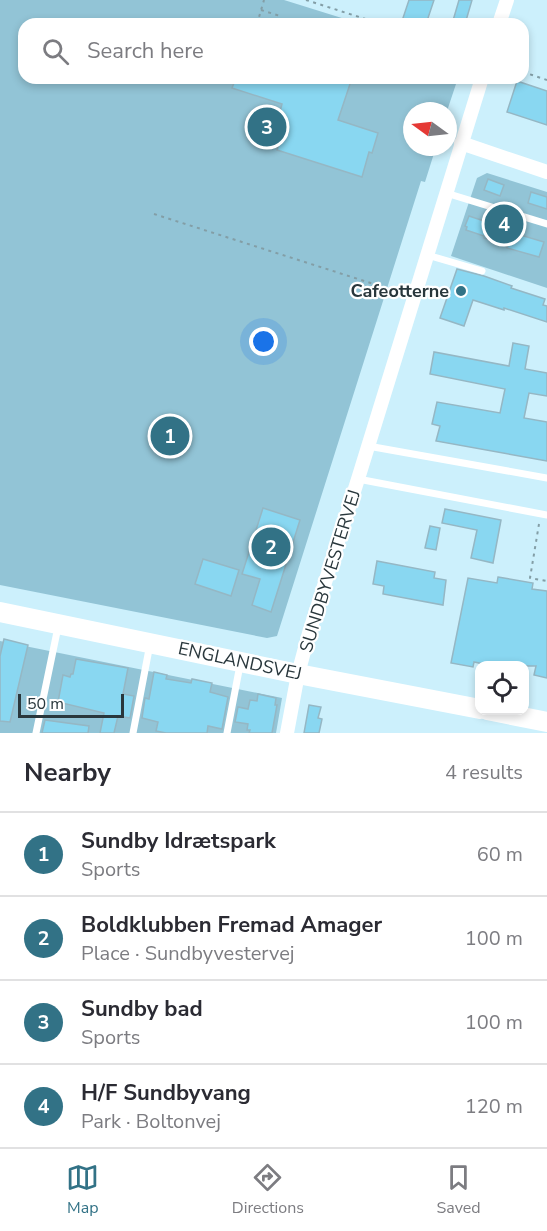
<!DOCTYPE html>
<meta charset="utf-8">
<style>
body{margin:0;font-family:"Nunito Sans",sans-serif;background:#f2f2f3;color:#2b2b33}
.controls{position:absolute;right:18px;bottom:18px;display:grid;overflow:hidden;border-radius:12px;box-shadow:0 3px 9px #0003}
.controls button{width:54px;height:54px;display:grid;place-items:center;padding:0;border:0;border-bottom:2px solid #e1e1e2;background:#fff;color:#2b2b33;font:30px sans-serif}
.compass{position:absolute;left:403px;top:102px;width:54px;height:54px;border-radius:50%;background:#fff;box-shadow:0 3px 9px #0003;rotate:285deg}
.scale{position:absolute;left:18px;bottom:15px;width:106px;box-sizing:border-box;padding-left:6px;border:3px solid #29373c;border-top:0;font-size:16px;line-height:21px;white-space:nowrap;color:#29373c;-webkit-text-stroke:4px #fff;paint-order:stroke}
.you{position:absolute;left:264px;top:342px;width:21px;height:21px;margin:-15px;border:4px solid #fff;border-radius:50%;background:#1a73e8;box-shadow:0 0 0 9px #1a73e833}
.badge{display:grid;place-items:center;width:39px;height:39px;border-radius:50%;background:#327286;color:#fff;font-size:20px;font-weight:700}
.pin{position:absolute;translate:-50% -50%;border:3px solid #fff;box-shadow:0 2px 6px #0006}
.list{margin:0;padding:0;list-style:none}
h2{display:flex;justify-content:space-between;align-items:center;height:78px;margin:0;padding:0 24px;font-size:26px}
h2 small{font-size:20px;font-weight:400;color:#7c7c81}
.list li{display:grid;grid-template-columns:39px 1fr auto;gap:18px;align-items:center;box-sizing:border-box;height:84px;padding:0 24px;border-top:2px solid #e1e1e2}
.list b{display:block;font-size:22px;white-space:nowrap}
.list p{margin:0;font-size:20px;white-space:nowrap;color:#7c7c81}
.list em{font-size:20px;font-style:normal;color:#7c7c81}
.icon{flex:none;width:33px;height:33px;fill:none;stroke:currentColor;stroke-width:2;stroke-linecap:round;stroke-linejoin:round}
.map{position:relative;flex:none;width:547px;height:733px;overflow:hidden}
.search{position:absolute;background:#fff;box-shadow:0 3px 9px #0003;left:18px;right:18px;top:18px;height:66px;display:flex;align-items:center;gap:15px;box-sizing:border-box;padding:0 21px;border-radius:18px;color:#7c7c81;font-size:22px}
.sheet{height:414px;background:#fff}
nav{display:flex;justify-content:space-around;align-items:center;box-sizing:border-box;height:84px;border-top:2px solid #e1e1e2;background:#fff;font-size:16px;color:#7c7c81}
nav a{display:grid;justify-items:center;gap:3px}
nav .on{color:#327286}
.map>svg:first-child{display:block}
.green{fill:#92c4d6}
.building{fill:#89d7f1;stroke:#95b7c4;stroke-width:1.5}
.lines{fill:none;stroke-linecap:round;stroke-linejoin:round}
.path{stroke:#839ea6;stroke-width:2;stroke-dasharray:3 4.5;stroke-linecap:butt}
.lane{stroke:#fff;stroke-width:7}
.street{stroke:#fff;stroke-width:14}
.secondary{stroke:#fff;stroke-width:20}
.poi-dot{fill:#327286;stroke:#fff;stroke-width:2}
.labels{text-anchor:middle;stroke-width:4.5;stroke-linejoin:round;paint-order:stroke}
.poi-label{font-size:18px;font-weight:bold;fill:#29373c;stroke:#fff;text-anchor:end}
.street-label{font-size:18px;fill:#29373c;stroke:#fff}
</style>
<div class="map">
<svg width="547" height="733" viewBox="0 0 547 733">
<rect width="100%" height="100%" fill="#ccf0fc"/>
<g class="green">
<polygon points="0,0 284,0 361,24 24,24 24,78 458,78 447,111 412,111 412,147 436,147 425,182 421,181 277,636 267,638 0,585"/>
<polygon points="487,173 547,192 547,288 451,256 477,178"/>
<polygon points="0,641 282,698 276,733 0,733"/>
</g>
<g class="building">
<polygon points="409,0 434,0 426,24 401,24"/>
<polygon points="459,0 472,0 465,24 452,24"/>
<polygon points="236,78 341,78 351,81 338,120 378,133 372,153 369,152 362,177 277,150 278,147 254,140 260,122 276,127 282,104 232,88"/>
<polygon points="517,81 547,91 547,125 507,112"/>
<polygon points="488,179 504,185 500,196 484,190"/>
<polygon points="531,192 547,197 547,209 528,203"/>
<polygon points="469,216 505,228 504,230 544,242 539,257 507,248 507,245 484,238 484,236 466,230 467,227 465,226"/>
<polygon points="457,269 484,276 512,286 511,288 545,299 543,305 547,306 547,322 504,308 504,310 473,300 464,326 440,318"/>
<polygon points="513,343 529,346 525,369 547,373 547,396 529,393 524,418 547,422 547,461 436,441 440,426 432,424 437,402 500,413 505,389 430,374 434,352 509,366"/>
<polygon points="263,508 300,520 271,612 252,605 260,579 242,574"/>
<polygon points="445,509 501,520 493,563 471,558 477,530 442,523"/>
<polygon points="430,526 440,528 436,550 425,548"/>
<polygon points="203,559 239,570 231,596 195,584"/>
<polygon points="377,561 435,572 434,578 446,580 443,605 383,594 384,586 373,584"/>
<polygon points="498,577 533,583 532,589 547,591 547,678 534,675 536,666 493,666 474,662 473,667 451,663 468,578 497,583"/>
<polygon points="4,639 28,645 10,722 0,721 0,656"/>
<polygon points="76,659 128,668 123,694 134,696 130,718 118,716 114,733 100,733 104,713 58,702 63,675 70,677 71,674 73,674"/>
<polygon points="154,672 167,675 166,679 191,683 192,679 212,683 210,692 228,697 222,729 208,726 207,733 166,733 156,731 158,722 142,718 145,698 149,699"/>
<polygon points="258,694 276,698 275,705 277,705 272,733 249,733 250,730 247,730 248,724 235,722 238,707 248,709 250,700 257,701"/>
<polygon points="309,705 321,707 318,718 322,719 319,733 304,733"/>
<polygon points="45,720 89,726 88,733 42,733"/>
</g>
<g class="lines">
<g class="path">
<polyline points="306,0 381,24"/>
<polyline points="261,10 280,16"/>
<polyline points="257,24 264,0"/>
<polyline points="523,72 547,80"/>
<polyline points="154,214 402,293"/>
<polyline points="539,524 530,578 547,581"/>
</g>
<g class="lane">
<polyline points="446,193 547,224"/>
<polyline points="427,255 482,271"/>
<polyline points="368,446 547,478"/>
<polyline points="358,479 547,515"/>
<polyline points="36,733 58,627"/>
<polyline points="133,733 150,644"/>
<polyline points="227,733 240,665"/>
</g>
<g class="street">
<polyline points="499,24 507,0"/>
<polyline points="461,143 547,172"/>
<polyline points="287,733 298,674 309,633 358,479 482,78"/>
</g>
<g class="secondary">
<polyline points="0,612 298,674 480,709"/>
<polyline points="487,710 547,722"/>
</g>
</g>
<circle class="poi-dot" cx="461" cy="291" r="6"/>
<g class="labels">
<g class="poi-label">
<text x="449" y="297">Cafeotterne</text>
</g>
<g class="street-label">
<text transform="translate(330 571) rotate(-73)" y="6">SUNDBYVESTERVEJ</text>
<text transform="translate(240 661) rotate(12)" y="6">ENGLANDSVEJ</text>
</g>
</g>
</svg>
<div class="controls">
<button><svg class="icon" aria-label="locate" viewBox="0 0 24 24"><circle cx="12" cy="12" r="6"/><path d="M12 2v4M12 18v4M2 12h4M18 12h4"/></svg></button>
</div>
<svg class="compass" viewBox="-18 -18 36 36"><path d="M0-13l5 13h-10z" fill="#e53935"/><path d="M0 13l5-13h-10z" fill="#7c7c81"/></svg>
<div class="scale">50 m</div>
<div class="you"></div>
<div class="pin badge" style="left:170px;top:436px">1</div>
<div class="pin badge" style="left:271px;top:547px">2</div>
<div class="pin badge" style="left:267px;top:127px">3</div>
<div class="pin badge" style="left:504px;top:224px">4</div>
<div class="search"><svg class="icon" aria-label="search" viewBox="0 0 24 24"><circle cx="10" cy="10" r="6"/><path d="M15 15l6 6"/></svg>Search here</div>
</div>
<section class="sheet">
<h2>Nearby<small>4 results</small></h2>
<ul class="list">
<li><span class="badge">1</span><div><b>Sundby Idrætspark</b><p>Sports</p></div><em>60 m</em></li>
<li><span class="badge">2</span><div><b>Boldklubben Fremad Amager</b><p>Place · Sundbyvestervej</p></div><em>100 m</em></li>
<li><span class="badge">3</span><div><b>Sundby bad</b><p>Sports</p></div><em>100 m</em></li>
<li><span class="badge">4</span><div><b>H/F Sundbyvang</b><p>Park · Boltonvej</p></div><em>120 m</em></li>
</ul>
</section>
<nav>
<a class="on"><svg class="icon" aria-label="map" viewBox="0 0 24 24"><path d="M3 6l6-2 6 2 6-2v14l-6 2-6-2-6 2zM9 4v14M15 6v14"/></svg>Map</a>
<a><svg class="icon" aria-label="directions" viewBox="0 0 24 24"><path d="M12 3l9 9-9 9-9-9zM9 14v-3h6M13 9l2 2-2 2"/></svg>Directions</a>
<a><svg class="icon" aria-label="saved" viewBox="0 0 24 24"><path d="M7 4h10v16l-5-4-5 4z"/></svg>Saved</a>
</nav>
